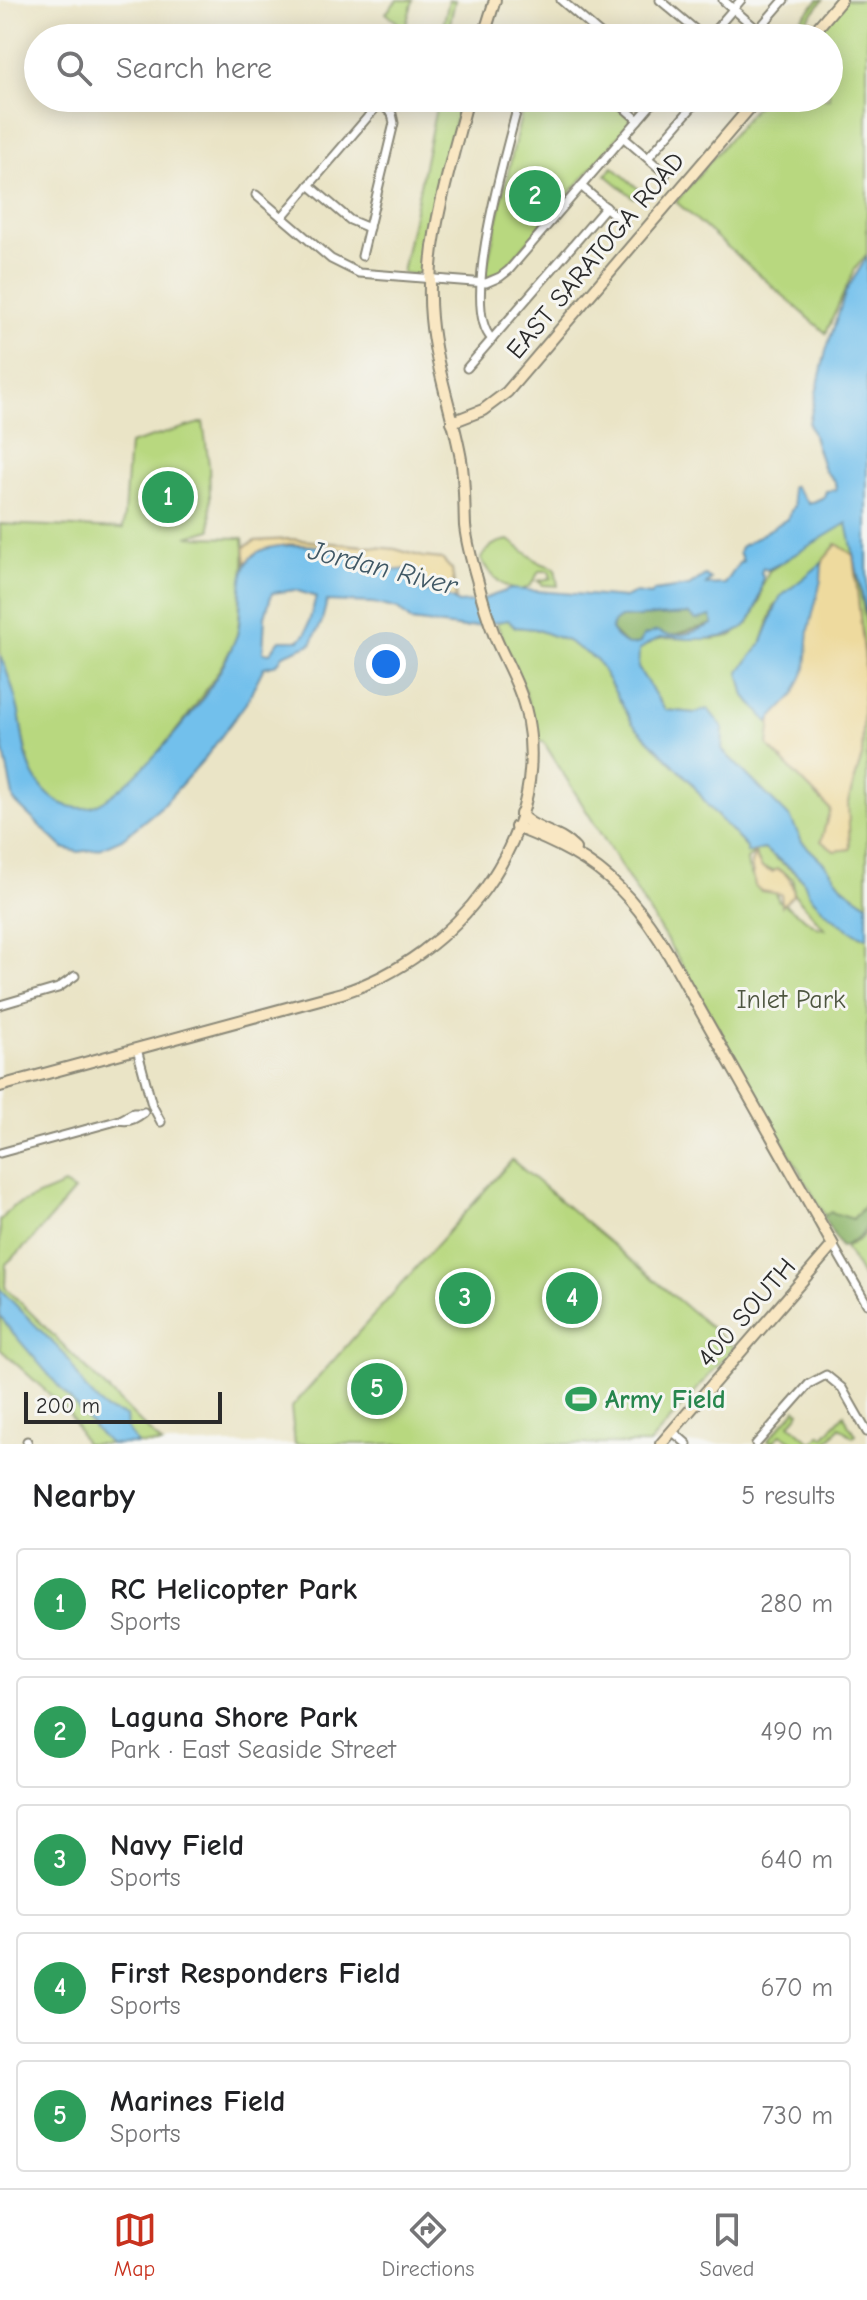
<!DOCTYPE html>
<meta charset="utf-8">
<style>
body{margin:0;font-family:"Comic Neue",sans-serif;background:#f6f6f6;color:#202124}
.scale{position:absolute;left:24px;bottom:20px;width:198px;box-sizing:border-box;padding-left:8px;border:4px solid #2b2b2b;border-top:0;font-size:22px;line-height:28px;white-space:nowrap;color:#2b2b2b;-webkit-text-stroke:6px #f6f6f2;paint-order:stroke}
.you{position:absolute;left:386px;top:664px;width:28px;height:28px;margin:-20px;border:6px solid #fff;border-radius:50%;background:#1a73e8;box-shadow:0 0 0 12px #1a73e833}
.badge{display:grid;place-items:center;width:52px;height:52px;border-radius:50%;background:#c8321e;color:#fff;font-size:26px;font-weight:700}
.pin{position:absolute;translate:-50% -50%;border:4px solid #fff;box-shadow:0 2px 8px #0006}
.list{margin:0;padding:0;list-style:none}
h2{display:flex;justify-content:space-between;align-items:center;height:104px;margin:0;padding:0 32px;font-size:34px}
h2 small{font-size:26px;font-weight:400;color:#757577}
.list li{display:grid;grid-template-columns:52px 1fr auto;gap:24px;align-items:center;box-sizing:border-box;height:112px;margin:0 16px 16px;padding:0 16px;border:2px solid #e0e0e0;border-radius:8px}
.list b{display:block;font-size:30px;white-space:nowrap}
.list p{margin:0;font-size:26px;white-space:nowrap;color:#757577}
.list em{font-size:26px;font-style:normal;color:#757577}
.icon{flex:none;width:44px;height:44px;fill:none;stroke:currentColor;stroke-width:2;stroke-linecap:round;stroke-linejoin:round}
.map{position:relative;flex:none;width:867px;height:1444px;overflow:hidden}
.search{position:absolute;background:#fff;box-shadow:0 4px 20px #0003;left:24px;right:24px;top:24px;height:88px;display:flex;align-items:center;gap:20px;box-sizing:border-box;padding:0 28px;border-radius:44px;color:#757577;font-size:30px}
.sheet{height:744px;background:#fff}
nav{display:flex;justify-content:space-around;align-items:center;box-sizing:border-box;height:112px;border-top:2px solid #e0e0e0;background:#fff;font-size:22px;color:#757577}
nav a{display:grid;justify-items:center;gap:4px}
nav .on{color:#c8321e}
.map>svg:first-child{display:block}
.green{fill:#b8d87f;stroke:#728255;stroke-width:2;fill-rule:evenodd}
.forest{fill:#92b86e;stroke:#5e724c;stroke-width:2}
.sand{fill:#eeda9e;stroke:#8c8264;stroke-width:2}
.water{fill:#72c0ec;stroke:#4e768c;stroke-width:2;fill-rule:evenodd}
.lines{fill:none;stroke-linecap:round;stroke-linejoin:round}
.street-casing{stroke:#8a8878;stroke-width:11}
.secondary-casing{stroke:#8a8878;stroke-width:14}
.street{stroke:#fff;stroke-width:7}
.secondary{stroke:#f9e7c3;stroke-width:10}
.labels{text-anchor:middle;stroke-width:6;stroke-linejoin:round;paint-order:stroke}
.street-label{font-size:26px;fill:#2b2b2b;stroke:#f6f6f2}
.park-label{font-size:26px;fill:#4e5640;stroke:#f6f6f2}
.leisure-label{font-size:26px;font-weight:bold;fill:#27864d;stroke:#f6f6f2;text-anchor:start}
.water-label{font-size:28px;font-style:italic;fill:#405865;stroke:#f6f6f2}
</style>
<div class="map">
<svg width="867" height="1444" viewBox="0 0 867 1444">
<rect width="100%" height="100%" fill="#f6f6f2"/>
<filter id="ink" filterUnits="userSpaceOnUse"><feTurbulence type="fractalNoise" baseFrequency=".0125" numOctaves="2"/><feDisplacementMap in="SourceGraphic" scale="16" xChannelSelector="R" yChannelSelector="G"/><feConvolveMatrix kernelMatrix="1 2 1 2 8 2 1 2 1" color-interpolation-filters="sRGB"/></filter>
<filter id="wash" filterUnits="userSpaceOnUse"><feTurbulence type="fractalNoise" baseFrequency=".006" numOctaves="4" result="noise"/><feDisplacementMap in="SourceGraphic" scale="32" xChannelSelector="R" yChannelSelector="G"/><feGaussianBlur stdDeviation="1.8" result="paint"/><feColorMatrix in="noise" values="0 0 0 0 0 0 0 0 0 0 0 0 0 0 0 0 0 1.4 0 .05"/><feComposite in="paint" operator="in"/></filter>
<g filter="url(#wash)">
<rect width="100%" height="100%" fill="#eae4c6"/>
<g class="green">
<polygon points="397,0 413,0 405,29 386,13"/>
<polygon points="449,0 455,0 447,38 440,38"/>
<polygon points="818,0 823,0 792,38 784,38"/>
<polygon points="844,0 867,0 867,254 854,270 826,333 676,202 763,98 829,98 829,38 813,38"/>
<polygon points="438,98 460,98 422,276 402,273"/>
<polygon points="525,98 607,98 633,120 502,272 484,278"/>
<polygon points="613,167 641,191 634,198 606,175"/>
<path d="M203 422 209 465 211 530 187 537 243 538C246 561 243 575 240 598 239 609 240 622 237 634 224 675 129 804 85 809 73 810 56 803 47 794 24 771 25 738 18 709 14 690 2 670 0 651 0 610 0 566 0 524L123 529 129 444Z"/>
<path d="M848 523 867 629V904L844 888 825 864 802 842 791 819 722 750 723 728 695 713 665 710 638 668V650L659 638 713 639 731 636 749 623 760 602 762 587 769 571 831 531ZM836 544 853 555 865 662 862 756 848 802 830 809 768 746 771 724 745 696 739 672 761 644 775 604 822 563Z"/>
<path d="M509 540 540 563 555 568 558 586 543 585 538 581 551 578 549 571H539C536 576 534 583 528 587 511 599 488 573 481 559 488 546 495 542 509 540Z"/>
<path d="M508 620 515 627 535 629 567 641 597 660 633 724 691 782 709 807 747 848V853L754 854 747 859C747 877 761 888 776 892L778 900 817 927 825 929 794 894 793 879 785 873 762 868 755 854 757 850 764 849 795 873 860 936 867 938V1203L837 1237 689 976 543 741 537 743 525 691 496 622Z"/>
<polygon points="512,1160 734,1347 649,1444 295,1444 291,1408"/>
<polygon points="64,1185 74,1191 31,1241 6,1264 5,1287 162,1444 85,1444 69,1412 0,1349 0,1221 12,1207"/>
<polygon points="867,1231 867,1285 845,1247 860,1239"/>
<polygon points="796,1409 800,1412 790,1424 812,1443 821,1434 824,1437 844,1414 849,1426 856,1434 853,1437 840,1427 825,1444 796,1444 781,1434 772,1443 768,1440"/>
</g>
<g class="forest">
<polygon points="689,614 711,616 713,624 633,646 626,645 611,630 614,622 620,618"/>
<path d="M867 1203C867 1232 867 1236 841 1247L823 1217 831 1212 853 1219Z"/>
</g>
<g class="sand">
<polygon points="290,539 395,549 423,557 442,559 452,570 456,600 432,595 415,588 411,577 398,572 379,569 347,551 313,546 289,544 258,552 246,563 244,547 255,541"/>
<polygon points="837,544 853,555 865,661 862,756 848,802 850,849 834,851 821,841 830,809 768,746 771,719 824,559"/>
<path d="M754 854 762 868 772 872 778 869C789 875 792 882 794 894L782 906 781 894 761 891 755 886 751 864Z"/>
</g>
<g class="water">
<path d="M867 257V619L847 523 777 565 767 570 763 568 761 573 763 575C758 625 743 640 692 639 682 639 670 636 661 638 653 640 645 646 639 650L638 668 665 710 695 713 708 709 723 728 722 750 791 819 802 842 825 864 844 888 867 904V938C851 934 817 907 808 892 806 889 806 884 803 881 794 868 777 859 764 849L747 853V848L709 807 691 782 633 724 597 660 567 641 535 629 515 627 508 620 465 628 411 621 398 609 373 603 327 601 321 624 311 644 283 655 277 664 264 667 246 703 205 758 162 806 122 839 99 849 78 852 63 848 14 801 0 732V655C8 673 15 694 19 713 23 734 24 758 35 777 45 795 62 809 84 808 113 808 180 729 199 704 214 683 228 659 237 635 245 611 233 571 255 554 273 540 329 545 350 553 375 561 381 576 411 568V577L415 588C429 594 448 594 458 603L475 602 511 589 625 598 635 593 651 595 654 591 689 586 705 575 711 579 706 585 725 584 739 563 743 561 739 552 741 547 787 519 794 505 791 488 794 486 809 504 824 497 826 491 836 490 835 482 824 470 809 423 826 351 846 291ZM295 590 316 597 306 633 300 640H280L270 653 263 652 265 616 272 593ZM689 614 696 620 711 616 713 624C695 632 675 641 657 631L643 636 640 643C626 649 619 641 611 630L614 622 620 618Z"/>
<polygon points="822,563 821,580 809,630 806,668 794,695 768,722 745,696 739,672 761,644 780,597"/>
<polygon points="0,1289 66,1356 85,1388 101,1405 106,1410 126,1416 127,1428 137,1444 110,1444 102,1437 7,1326 0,1315"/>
</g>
</g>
<g filter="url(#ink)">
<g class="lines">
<defs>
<g id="street">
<polyline points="561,0 605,38"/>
<polyline points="660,0 705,38"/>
<polyline points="723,0 767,38"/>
<polyline points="708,38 741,0"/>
<polyline points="751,38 784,0"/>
<polyline points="613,98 638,120"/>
<polyline points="623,137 666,174"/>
<polyline points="648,158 700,98"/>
<polyline points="309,185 350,220 369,228"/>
<polyline points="581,186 624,223"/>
<polyline points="256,195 331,259 359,273 486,283 500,277 509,270 657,98"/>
<polyline points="282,217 384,98"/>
<polyline points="362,256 394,123 392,114 380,103"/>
<path d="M492 339C458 307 509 142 520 98"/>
<polyline points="467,368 606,207"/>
<polyline points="0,1005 58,988 75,976"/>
<polyline points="137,1049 152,1105 161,1122"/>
<path d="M120 1120C129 1123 137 1118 144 1112"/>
<polyline points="0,1153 120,1120 133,1113 143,1113"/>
<polyline points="833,1245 867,1304"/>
<polyline points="672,1431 687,1444"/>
<polyline points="27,1441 28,1444"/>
<polyline points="756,1444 809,1384 826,1375 842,1388 867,1432"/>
</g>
<g id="secondary">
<polyline points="483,38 495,0"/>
<polyline points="809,38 841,0"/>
<polyline points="452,422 483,410 507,392 758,98"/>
<path d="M521 814C530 829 558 831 575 849"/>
<path d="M516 827C555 842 591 859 620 889 657 926 681 977 707 1022 749 1096 791 1170 833 1245L661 1444"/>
<path d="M0 1086 342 993C455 957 551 840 527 716 521 687 506 663 495 637 488 619 482 599 477 579 472 562 467 544 465 526 464 502 465 478 460 454 451 408 435 364 431 318 424 243 450 169 468 98"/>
</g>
</defs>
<use href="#street" class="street-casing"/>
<use href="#secondary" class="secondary-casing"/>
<use href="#street" class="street"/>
<use href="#secondary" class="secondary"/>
</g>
</g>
<defs>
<symbol id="stadium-bare" viewBox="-9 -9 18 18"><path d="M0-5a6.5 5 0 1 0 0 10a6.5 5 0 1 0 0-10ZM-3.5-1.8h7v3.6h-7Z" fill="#2e9e5b" stroke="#f6f6f2" stroke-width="2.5" paint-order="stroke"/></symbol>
</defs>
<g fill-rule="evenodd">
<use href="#stadium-bare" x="559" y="1377" width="44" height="44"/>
</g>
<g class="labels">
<g class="street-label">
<text transform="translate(595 255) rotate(-50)" y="9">EAST SARATOGA ROAD</text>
<text transform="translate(746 1312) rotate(-49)" y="9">400 SOUTH</text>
</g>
<g class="park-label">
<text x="791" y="1008">Inlet Park</text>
</g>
<g class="leisure-label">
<text x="605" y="1408">Army Field</text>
</g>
<g class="water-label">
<text transform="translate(383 567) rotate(14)" y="10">Jordan River</text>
</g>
</g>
</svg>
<div class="scale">200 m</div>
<div class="you"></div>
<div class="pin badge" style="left:168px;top:497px;background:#2e9e5b">1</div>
<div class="pin badge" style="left:535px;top:196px;background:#2e9e5b">2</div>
<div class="pin badge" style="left:465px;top:1298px;background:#2e9e5b">3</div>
<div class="pin badge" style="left:572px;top:1298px;background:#2e9e5b">4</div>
<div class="pin badge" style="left:377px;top:1389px;background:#2e9e5b">5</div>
<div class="search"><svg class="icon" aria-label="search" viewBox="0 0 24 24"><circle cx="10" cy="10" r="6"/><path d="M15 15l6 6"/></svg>Search here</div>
</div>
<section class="sheet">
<h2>Nearby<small>5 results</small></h2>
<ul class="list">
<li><span class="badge" style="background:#2e9e5b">1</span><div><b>RC Helicopter Park</b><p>Sports</p></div><em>280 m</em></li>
<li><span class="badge" style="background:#2e9e5b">2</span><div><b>Laguna Shore Park</b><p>Park · East Seaside Street</p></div><em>490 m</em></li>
<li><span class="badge" style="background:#2e9e5b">3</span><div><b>Navy Field</b><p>Sports</p></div><em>640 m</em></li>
<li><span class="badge" style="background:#2e9e5b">4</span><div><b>First Responders Field</b><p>Sports</p></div><em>670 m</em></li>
<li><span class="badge" style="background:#2e9e5b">5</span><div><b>Marines Field</b><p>Sports</p></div><em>730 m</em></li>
</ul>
</section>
<nav>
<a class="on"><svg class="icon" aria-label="map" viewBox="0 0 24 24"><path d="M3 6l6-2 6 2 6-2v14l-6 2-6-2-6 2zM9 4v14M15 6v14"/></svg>Map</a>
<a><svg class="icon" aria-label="directions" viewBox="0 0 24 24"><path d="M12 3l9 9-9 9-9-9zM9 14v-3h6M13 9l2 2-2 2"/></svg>Directions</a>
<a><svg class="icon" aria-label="saved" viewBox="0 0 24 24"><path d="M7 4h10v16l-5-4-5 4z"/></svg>Saved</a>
</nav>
